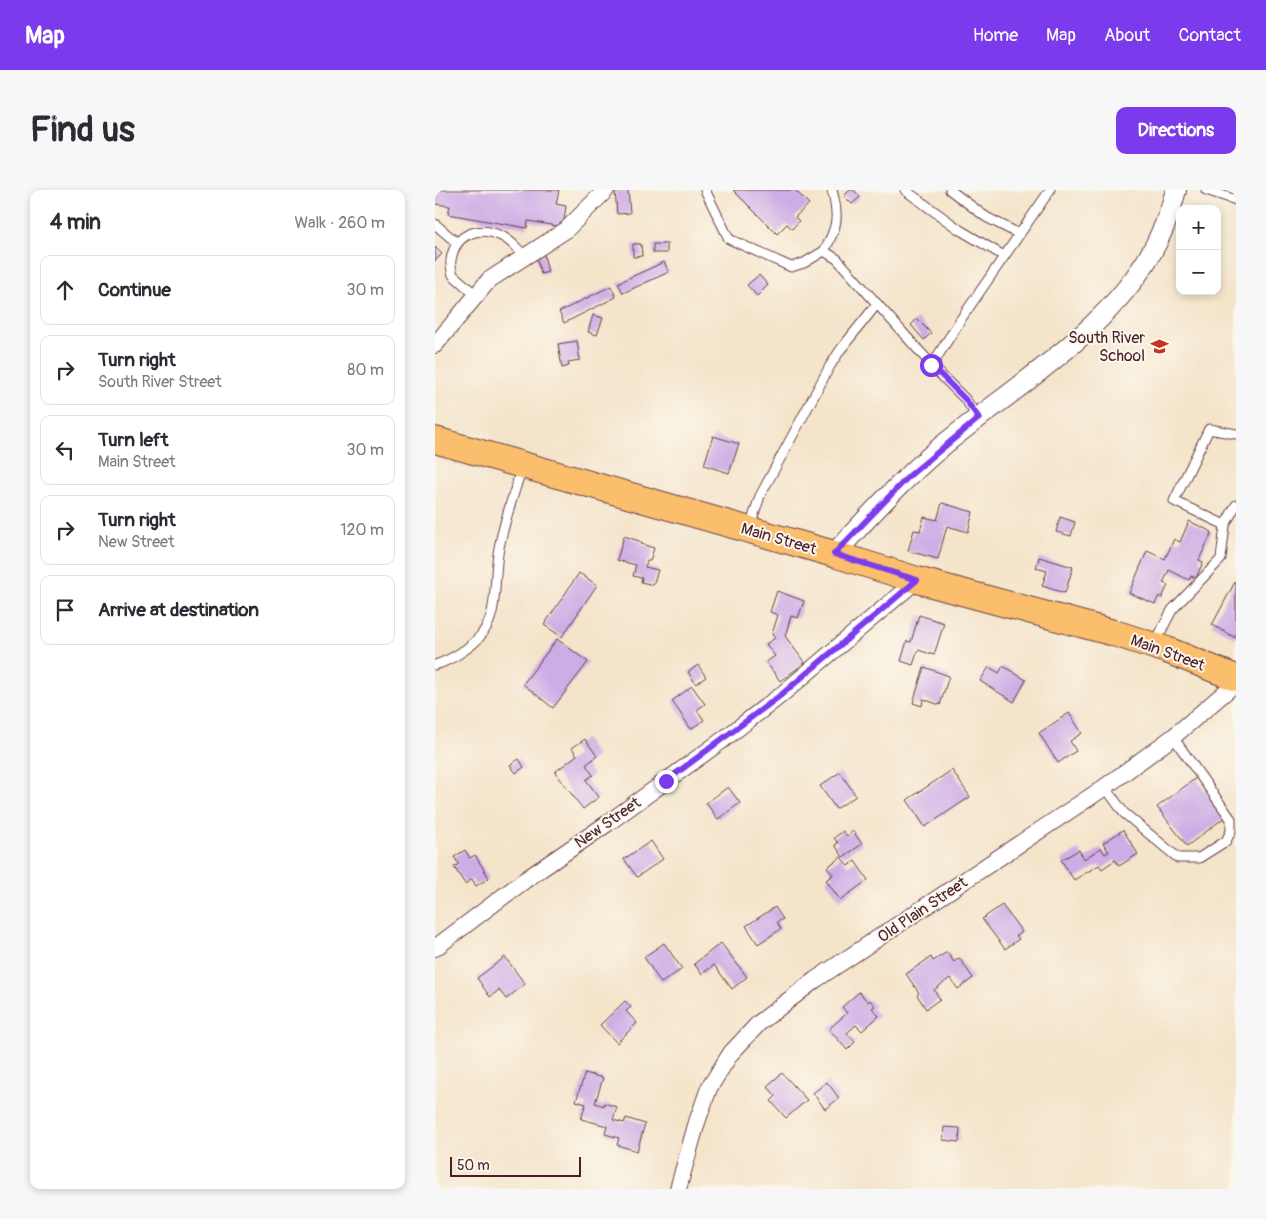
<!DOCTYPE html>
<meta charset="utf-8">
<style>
body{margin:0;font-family:Pangolin,sans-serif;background:#f7f7f7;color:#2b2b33}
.controls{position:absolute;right:15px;top:15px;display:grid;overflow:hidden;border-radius:10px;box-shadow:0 2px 8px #0003}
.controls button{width:45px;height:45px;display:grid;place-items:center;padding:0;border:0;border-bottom:1px solid #e1e1e2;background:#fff;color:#2b2b33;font:25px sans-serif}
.scale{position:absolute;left:15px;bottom:12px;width:131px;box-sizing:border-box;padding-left:5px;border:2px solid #4a1f2b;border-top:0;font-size:14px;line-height:18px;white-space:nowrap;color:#4a1f2b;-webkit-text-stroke:4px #fbf7ec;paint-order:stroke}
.stop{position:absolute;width:15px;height:15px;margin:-11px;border:4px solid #7c3aed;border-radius:50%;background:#fff}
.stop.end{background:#7c3aed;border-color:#fff;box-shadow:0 1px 5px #0008}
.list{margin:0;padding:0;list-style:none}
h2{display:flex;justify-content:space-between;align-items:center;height:65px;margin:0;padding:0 20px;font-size:21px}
h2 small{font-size:16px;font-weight:400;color:#7c7c81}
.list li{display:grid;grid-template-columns:32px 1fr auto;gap:15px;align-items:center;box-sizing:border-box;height:70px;margin:0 10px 10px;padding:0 10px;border:1px solid #e1e1e2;border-radius:10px}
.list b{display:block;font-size:19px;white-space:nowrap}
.list p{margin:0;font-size:16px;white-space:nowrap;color:#7c7c81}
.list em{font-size:16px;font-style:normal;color:#7c7c81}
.icon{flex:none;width:28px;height:28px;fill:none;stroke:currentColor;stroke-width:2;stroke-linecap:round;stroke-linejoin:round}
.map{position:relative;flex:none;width:801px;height:999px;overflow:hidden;border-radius:10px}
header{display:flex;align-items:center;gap:30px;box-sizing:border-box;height:70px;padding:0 25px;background:#7c3aed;color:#fff}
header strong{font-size:24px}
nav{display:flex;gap:28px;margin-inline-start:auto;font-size:18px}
.intro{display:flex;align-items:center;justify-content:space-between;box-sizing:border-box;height:120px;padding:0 30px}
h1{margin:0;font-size:35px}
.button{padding:12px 22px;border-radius:10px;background:#7c3aed;color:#fff;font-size:18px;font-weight:700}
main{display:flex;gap:30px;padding:0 30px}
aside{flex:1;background:#fff;border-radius:10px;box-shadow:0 2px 8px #0003}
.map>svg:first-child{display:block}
.building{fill:#ceace5}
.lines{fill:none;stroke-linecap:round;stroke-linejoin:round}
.service-casing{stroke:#643d43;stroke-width:11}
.minor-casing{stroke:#643d43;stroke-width:18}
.tertiary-casing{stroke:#643d43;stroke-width:22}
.primary-casing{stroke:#643d43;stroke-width:28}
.service{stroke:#fff;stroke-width:9}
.minor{stroke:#fff;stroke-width:16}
.tertiary{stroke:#fff;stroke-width:20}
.primary{stroke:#fabe6d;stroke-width:26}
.route{stroke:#7c3aed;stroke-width:6}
.labels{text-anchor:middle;stroke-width:4;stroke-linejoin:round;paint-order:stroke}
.poi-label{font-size:16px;fill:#4a1f2b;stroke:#fbf7ec;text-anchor:end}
.street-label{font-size:16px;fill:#4a1f2b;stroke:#fbf7ec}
</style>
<header>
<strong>Map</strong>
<nav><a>Home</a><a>Map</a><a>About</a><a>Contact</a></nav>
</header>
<div class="intro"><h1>Find us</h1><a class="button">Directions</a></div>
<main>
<aside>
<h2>4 min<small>Walk · 260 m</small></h2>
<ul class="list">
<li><svg class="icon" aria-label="ahead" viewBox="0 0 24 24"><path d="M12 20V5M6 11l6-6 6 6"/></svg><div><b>Continue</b></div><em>30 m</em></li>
<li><svg class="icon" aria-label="right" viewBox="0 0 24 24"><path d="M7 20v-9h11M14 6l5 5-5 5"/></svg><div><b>Turn right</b><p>South River Street</p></div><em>80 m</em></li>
<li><svg class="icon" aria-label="left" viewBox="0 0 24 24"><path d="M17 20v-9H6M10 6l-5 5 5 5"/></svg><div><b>Turn left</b><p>Main Street</p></div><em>30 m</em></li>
<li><svg class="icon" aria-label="right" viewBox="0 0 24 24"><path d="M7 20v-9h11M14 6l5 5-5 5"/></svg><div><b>Turn right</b><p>New Street</p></div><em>120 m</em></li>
<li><svg class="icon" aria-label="arrive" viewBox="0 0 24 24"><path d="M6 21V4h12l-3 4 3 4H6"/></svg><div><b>Arrive at destination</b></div></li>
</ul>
</aside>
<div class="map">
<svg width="801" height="999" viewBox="0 0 801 999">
<rect width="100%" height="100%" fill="#fbf7ec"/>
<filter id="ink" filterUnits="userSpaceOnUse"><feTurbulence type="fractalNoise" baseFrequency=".02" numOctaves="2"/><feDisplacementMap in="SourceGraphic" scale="10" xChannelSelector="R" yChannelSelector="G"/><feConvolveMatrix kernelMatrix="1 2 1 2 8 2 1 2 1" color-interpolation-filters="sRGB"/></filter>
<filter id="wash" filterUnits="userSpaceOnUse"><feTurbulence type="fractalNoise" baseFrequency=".0096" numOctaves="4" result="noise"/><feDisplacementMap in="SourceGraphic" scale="20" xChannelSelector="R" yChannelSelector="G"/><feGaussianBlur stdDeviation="1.12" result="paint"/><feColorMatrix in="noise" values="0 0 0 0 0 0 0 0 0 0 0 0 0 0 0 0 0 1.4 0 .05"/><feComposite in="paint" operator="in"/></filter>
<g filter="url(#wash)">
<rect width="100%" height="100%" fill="#f4e4ca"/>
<g id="blocks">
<g class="building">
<polygon points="0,0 124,0 121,14 131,16 128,37 93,31 92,38 13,24 15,16 0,14"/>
<polygon points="180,0 193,0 195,23 182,24"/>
<polygon points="298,0 360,0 374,14 360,27 364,31 357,39 352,34 342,44"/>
<polygon points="415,0 419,0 425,7 417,14 409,6"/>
<polygon points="198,54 206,54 207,66 198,67"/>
<rect x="218" y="54" width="14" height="9"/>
<polygon points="0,57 7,64 0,71"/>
<polygon points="109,65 113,82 106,84 101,67"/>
<polygon points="229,72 234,82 188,103 183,93"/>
<polygon points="324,85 333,95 322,106 312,95"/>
<polygon points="176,96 181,107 129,133 124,122"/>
<polygon points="158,125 168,128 162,145 153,142"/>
<polygon points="482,129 496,143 489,150 476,135"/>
<polygon points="142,151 145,170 133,172 134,176 127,178 123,154"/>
<polygon points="278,246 304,254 294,283 269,275"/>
<polygon points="507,313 538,322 533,342 512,336 503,369 473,361 479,340 485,341 489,327 502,330"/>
<polygon points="625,327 640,332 636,346 621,342"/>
<polygon points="754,331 777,342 764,370 768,372 761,388 756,386 754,390 734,380 728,393 733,395 727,408 724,406 720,414 694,403 712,361 730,369 739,349 745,352"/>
<polygon points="189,346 207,352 206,354 219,358 215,371 212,371 210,377 223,380 218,395 206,392 207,388 198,386 201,375 182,370"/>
<polygon points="604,367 638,377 630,403 607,396 612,381 601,378"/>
<polygon points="144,383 162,395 127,447 109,435"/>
<polygon points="801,390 801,448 777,435"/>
<polygon points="342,401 369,411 363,428 356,426 350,446 370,473 345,491 331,472 340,466 331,454 340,448 337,444 343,425 335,422"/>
<polygon points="484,425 509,433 499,465 483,460 478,475 466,471 472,451 476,452"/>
<polygon points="122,449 153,472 118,518 88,494"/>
<polygon points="263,475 271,487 261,494 253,482"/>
<polygon points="568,476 591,490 579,512 545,491 554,477 564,483"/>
<polygon points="489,477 514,486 505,515 488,509 487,516 478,513"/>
<polygon points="257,496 270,514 262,520 269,530 256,539 237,511"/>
<polygon points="634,523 647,543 635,551 641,561 623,573 604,543"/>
<polygon points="150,549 162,566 151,575 158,585 151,590 164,607 148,619 120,582 142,565 137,558"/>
<polygon points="84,569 89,577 81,583 75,575"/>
<polygon points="517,580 535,607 490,637 472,610"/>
<polygon points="405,582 421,606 401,619 385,596"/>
<polygon points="761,588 790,627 752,656 722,617"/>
<polygon points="293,597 305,613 283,629 271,613"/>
<polygon points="688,640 703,664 684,676 680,670 667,679 664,675 639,690 626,670 644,660 649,669 666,658 670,664 674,662 668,653"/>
<polygon points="408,641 412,646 418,641 427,654 408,667 400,655 403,653 399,648"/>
<polygon points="216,651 228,669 202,687 189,669"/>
<polygon points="30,660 35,668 40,665 54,688 41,696 37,689 30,694 19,677 24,674 19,667"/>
<polygon points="406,667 413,676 420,671 433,690 405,710 391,690 398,685 392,677"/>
<polygon points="567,715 587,742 581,746 584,749 570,759 547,729"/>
<polygon points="340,717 348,729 342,732 346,739 323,754 311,736"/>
<polygon points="229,753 247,779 226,793 209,767"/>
<polygon points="286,753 312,787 297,799 279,775 267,784 259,774"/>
<polygon points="512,762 519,772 524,768 538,788 523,799 515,788 499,800 505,809 491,819 482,805 484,803 471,784 496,767 498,771"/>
<polygon points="70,767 90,794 71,809 64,800 55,807 42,788"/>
<polygon points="424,802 433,812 435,810 440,816 437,818 444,826 427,841 421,835 412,843 420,852 412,860 394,839 412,823 407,817"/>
<polygon points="190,811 196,817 191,821 202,833 182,853 165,835"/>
<polygon points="150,883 168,888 160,913 169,916 169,913 182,917 178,930 189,933 191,928 210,934 202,961 182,955 184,948 170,944 172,936 146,929 151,914 141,911"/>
<polygon points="347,883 372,910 351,928 336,911 341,906 332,896"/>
<polygon points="392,892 404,908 390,919 378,903"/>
<polygon points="509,937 525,938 524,952 508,950"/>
</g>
</g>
</g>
<g filter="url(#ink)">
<use href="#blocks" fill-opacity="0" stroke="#643d43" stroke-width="1"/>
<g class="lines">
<defs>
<g id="service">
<polyline points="270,0 294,49 356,77 369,73 389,61 402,69 504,183 530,209 543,227"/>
<polyline points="470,0 525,40 569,66"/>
<polyline points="515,0 551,27 584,44"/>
<polyline points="771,0 801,10"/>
<polyline points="0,34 22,53"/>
<path d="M389 61C403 36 404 27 397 0"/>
<path d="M41 105 18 85C17 81 15 75 16 70 20 44 43 35 66 46 75 49 83 60 90 66"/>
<polyline points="497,175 526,129 615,0"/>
<polyline points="790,335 739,311 774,239 801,244"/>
<polyline points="315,337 325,306 395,176 406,159 442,114"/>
<polyline points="720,453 737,420 786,369 790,335 801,315"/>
<path d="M0 475C11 472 21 466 31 459 69 433 56 397 64 358 69 331 79 304 87 277"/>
<polyline points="670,597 689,623 743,668 764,668 791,651 796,641 796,629 738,547"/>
</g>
<g id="minor">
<polyline points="0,155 54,90 131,40 171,0"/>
<polyline points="0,758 90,690 173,633 289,549 346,505 482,390"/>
<polyline points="243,999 262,932 274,898 296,863 324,833 380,790 667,599 738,547 801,493"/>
</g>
<path id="tertiary" d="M399 364C433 327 467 290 506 257 574 201 665 146 712 70 725 49 735 24 741 0"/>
<polyline id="primary" points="0,250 399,364 482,390 679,443 732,460 801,488"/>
</defs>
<use href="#service" class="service-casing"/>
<use href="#minor" class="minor-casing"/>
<use href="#tertiary" class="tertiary-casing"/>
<use href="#primary" class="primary-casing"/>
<use href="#service" class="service"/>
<use href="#minor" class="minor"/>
<use href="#tertiary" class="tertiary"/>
<use href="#primary" class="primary"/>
</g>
</g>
<g class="lines" filter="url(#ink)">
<polyline class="route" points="231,591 346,505 482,390 399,364 474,286 544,228 530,209 496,175"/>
</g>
<defs>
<symbol id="school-bare" viewBox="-9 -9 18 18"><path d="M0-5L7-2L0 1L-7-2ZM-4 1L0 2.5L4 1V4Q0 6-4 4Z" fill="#c8321e" stroke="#fbf7ec" stroke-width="2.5" paint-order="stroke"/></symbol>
</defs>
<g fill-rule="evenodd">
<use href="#school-bare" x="712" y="144" width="25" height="25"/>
</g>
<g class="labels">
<g class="poi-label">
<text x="710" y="153">South River<tspan x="710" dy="18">School</tspan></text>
</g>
<g class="street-label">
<text transform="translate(344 348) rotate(16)" y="6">Main Street</text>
<text transform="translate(733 462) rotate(20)" y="6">Main Street</text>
<text transform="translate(172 632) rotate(-35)" y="6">New Street</text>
<text transform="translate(487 719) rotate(-34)" y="6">Old Plain Street</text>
</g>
</g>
</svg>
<div class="controls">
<button>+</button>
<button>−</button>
</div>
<div class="scale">50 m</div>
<div class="stop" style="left:496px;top:175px"></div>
<div class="stop end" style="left:231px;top:591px"></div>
</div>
</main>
